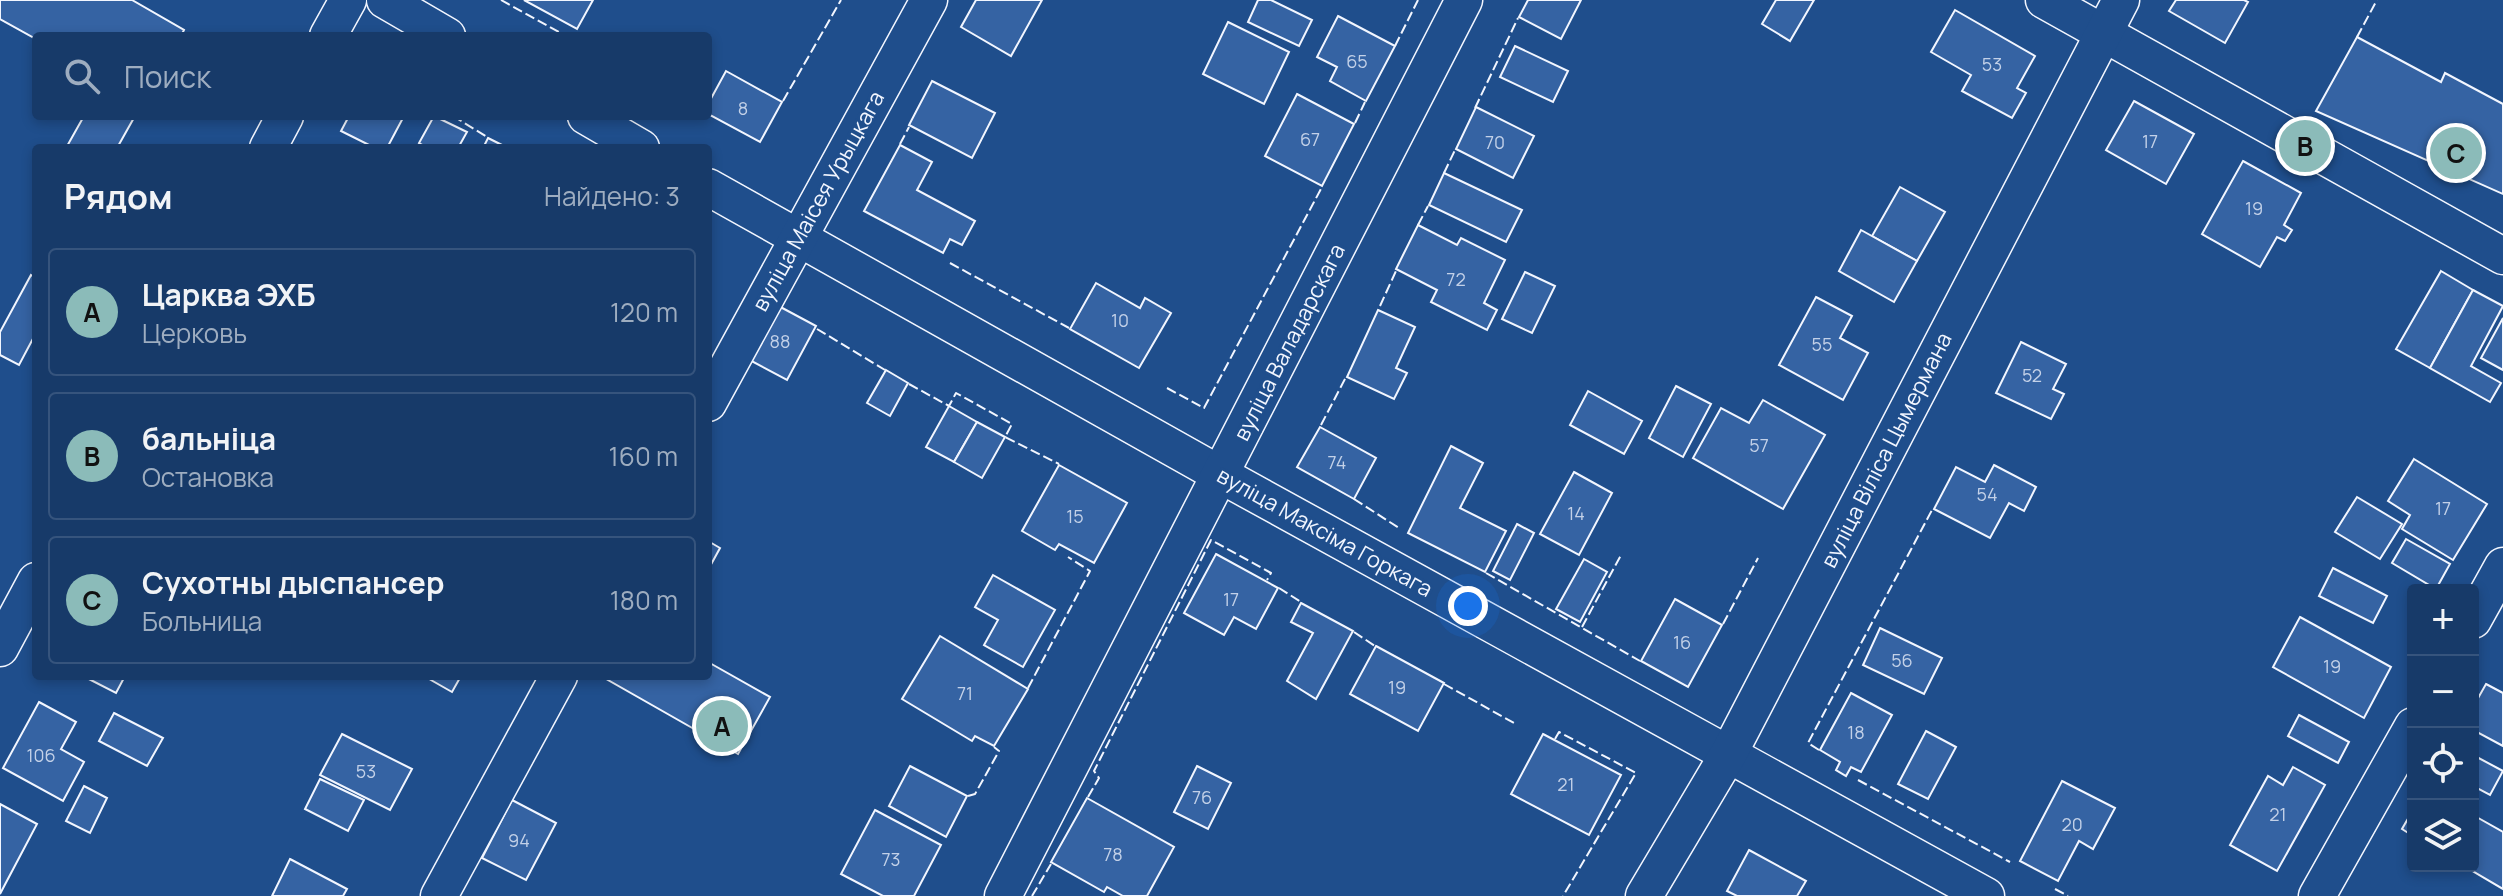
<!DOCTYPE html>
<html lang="ru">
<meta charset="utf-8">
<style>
body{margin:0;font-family:Manrope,sans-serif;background:#20416f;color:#f1f3f6}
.controls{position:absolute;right:24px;bottom:24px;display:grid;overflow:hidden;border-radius:8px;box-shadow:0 4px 12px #0003}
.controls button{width:72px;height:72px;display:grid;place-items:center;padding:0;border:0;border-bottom:2px solid #36547d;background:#173a69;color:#f1f3f6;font:40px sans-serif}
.you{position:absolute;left:1468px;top:606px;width:28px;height:28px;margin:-20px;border:6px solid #fff;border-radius:50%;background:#1a73e8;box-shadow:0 0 0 12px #1a73e833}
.badge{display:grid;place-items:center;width:52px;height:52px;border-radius:50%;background:#8bbbb9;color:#111;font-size:26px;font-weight:700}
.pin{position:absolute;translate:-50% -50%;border:4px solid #fff;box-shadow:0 2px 8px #0006}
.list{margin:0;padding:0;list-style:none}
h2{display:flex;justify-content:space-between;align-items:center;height:104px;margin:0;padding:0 32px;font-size:34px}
h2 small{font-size:26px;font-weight:400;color:#9eadc0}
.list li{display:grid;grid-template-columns:52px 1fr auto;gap:24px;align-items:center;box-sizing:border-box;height:128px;margin:0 16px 16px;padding:0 16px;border:2px solid #36547d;border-radius:8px}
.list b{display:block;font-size:30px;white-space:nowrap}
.list p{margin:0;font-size:26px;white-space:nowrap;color:#9eadc0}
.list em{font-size:26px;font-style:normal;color:#9eadc0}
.icon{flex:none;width:44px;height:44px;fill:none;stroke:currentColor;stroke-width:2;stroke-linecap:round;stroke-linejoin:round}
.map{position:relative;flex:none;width:2503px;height:896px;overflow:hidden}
.search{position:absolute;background:#173a69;box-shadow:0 4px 12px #0003;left:32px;top:32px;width:680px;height:88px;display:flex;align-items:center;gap:20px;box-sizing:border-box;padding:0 28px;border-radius:8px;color:#9eadc0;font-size:30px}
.panel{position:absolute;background:#173a69;box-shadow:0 4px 12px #0003;left:32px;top:144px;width:680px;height:536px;border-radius:8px}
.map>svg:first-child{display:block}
.building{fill:#3563a3;stroke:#f2f6ff;stroke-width:2}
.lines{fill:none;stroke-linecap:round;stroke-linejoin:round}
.street-casing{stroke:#f2f6ff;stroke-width:39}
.street{stroke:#1f4e8c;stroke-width:36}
.fence{stroke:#f2f6ff;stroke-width:2;stroke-dasharray:10 4;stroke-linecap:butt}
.labels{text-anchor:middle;stroke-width:6;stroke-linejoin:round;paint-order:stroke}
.number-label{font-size:18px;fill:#c3d1e8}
.street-label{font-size:22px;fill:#f2f6ff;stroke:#1f4e8c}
</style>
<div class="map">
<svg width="2503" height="896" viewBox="0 0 2503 896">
<rect width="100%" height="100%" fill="#1f4e8c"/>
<g class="building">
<polygon points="0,0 132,0 184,30 181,36 36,36 36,39 0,19"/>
<polygon points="524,0 593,0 577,29"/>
<polygon points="976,0 1042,0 1011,56 961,27"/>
<polygon points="1258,0 1271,0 1312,20 1299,46 1248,22"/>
<polygon points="1528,0 1581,0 1561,39 1519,17"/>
<polygon points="1776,0 1814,0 1790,41 1762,24"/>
<polygon points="2176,0 2244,0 2248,2 2225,43 2169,11"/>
<polygon points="1955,10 2035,56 2017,88 2026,93 2012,118 1962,91 1971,75 1931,52"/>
<polygon points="1338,16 1395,46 1366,101 1330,81 1337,67 1317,57"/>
<polygon points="1228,22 1289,52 1264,104 1203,74"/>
<polygon points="2357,37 2441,82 2445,73 2503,104 2503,194 2316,111"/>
<polygon points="1515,46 1568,71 1553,102 1500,77"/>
<polygon points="726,71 782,102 760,142 708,114 708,104"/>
<polygon points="932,81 995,113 972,158 909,125"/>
<polygon points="1297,94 1354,124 1322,186 1265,156"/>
<polygon points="2134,101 2194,134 2166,184 2106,150"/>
<polygon points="1476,107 1534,136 1513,178 1456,149"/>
<polygon points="84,116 135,116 117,148 66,148"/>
<polygon points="349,116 404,116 387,148 375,148 341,131"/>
<polygon points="434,116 467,132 458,148 428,148 419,143"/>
<polygon points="488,138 508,148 483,148"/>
<polygon points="900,145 932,162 917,190 975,221 962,245 950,239 943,253 864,211"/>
<polygon points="2243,161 2301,193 2284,225 2292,230 2285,241 2277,237 2260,267 2202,234"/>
<polygon points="1444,173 1522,210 1506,242 1429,205"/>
<polygon points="1900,187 1945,212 1917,261 1872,236"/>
<polygon points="1418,225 1457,245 1461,238 1505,260 1484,303 1497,310 1487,330 1431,302 1437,290 1396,269"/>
<polygon points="1861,230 1917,261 1894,302 1839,271"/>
<polygon points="2441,271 2473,290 2430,368 2396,349"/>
<polygon points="1525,272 1555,286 1532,333 1502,319"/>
<polygon points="31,275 36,278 36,333 19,365 0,355 0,332"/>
<polygon points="1096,283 1140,308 1145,298 1171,313 1139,368 1070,329"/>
<polygon points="2473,290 2503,306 2471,366 2501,383 2490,402 2430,368"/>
<polygon points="1816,297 1852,316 1840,338 1868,353 1843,400 1779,365"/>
<polygon points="773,303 816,326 787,380 744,357"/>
<polygon points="1378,310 1415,327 1396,368 1407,373 1394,399 1347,377"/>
<polygon points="2503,318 2503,370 2481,358"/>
<polygon points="2021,342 2066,364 2053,389 2064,394 2051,419 1996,393"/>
<polygon points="886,370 908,383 890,416 867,403"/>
<polygon points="1676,386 1711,404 1683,457 1649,438"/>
<polygon points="1588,391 1642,421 1624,454 1570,425"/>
<polygon points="1763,400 1825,435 1783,509 1693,458 1721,408 1749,423"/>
<polygon points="949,406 977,422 954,462 926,447"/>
<polygon points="977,422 1005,437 982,478 954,462"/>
<polygon points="1320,427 1376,458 1354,499 1297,467"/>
<polygon points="1451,446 1483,463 1460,508 1506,531 1485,572 1408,533"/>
<polygon points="2414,459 2487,504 2453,560 2402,529 2410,515 2388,501"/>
<polygon points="1059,465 1127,503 1094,563 1059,544 1055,550 1022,531"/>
<polygon points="1994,465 2036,487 2024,511 2009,503 1990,538 1934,509 1956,467 1985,482"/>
<polygon points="1574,472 1612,493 1579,555 1540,534"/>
<polygon points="2357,497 2402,524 2380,559 2335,532"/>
<polygon points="1517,524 1534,533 1510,580 1493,571"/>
<polygon points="2406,539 2450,564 2436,589 2392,563"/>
<polygon points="708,541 720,548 708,570"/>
<polygon points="1216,554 1278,588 1256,629 1234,617 1224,635 1184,613"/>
<polygon points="1584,559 1607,572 1580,622 1556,609"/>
<polygon points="2333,568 2387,596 2373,623 2319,596"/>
<polygon points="993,575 1055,610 1023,667 984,645 998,620 975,607"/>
<polygon points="1675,599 1722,625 1688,687 1641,661"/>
<polygon points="1301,603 1353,631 1316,699 1287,681 1313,633 1291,622"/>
<polygon points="2300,617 2391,667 2364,718 2273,667"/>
<polygon points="1880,628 1942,658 1924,694 1863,665"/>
<polygon points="940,636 1028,689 994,746 975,736 972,741 902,699"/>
<polygon points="1376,646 1444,683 1418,731 1350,694"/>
<polygon points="708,662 770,697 738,754 601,676 708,676"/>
<polygon points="83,676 125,676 116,693"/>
<polygon points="424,676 461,676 452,692"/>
<polygon points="2486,684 2503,693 2503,746 2473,730 2473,707"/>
<polygon points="1851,693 1892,715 1861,772 1851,767 1846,776 1836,770 1840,762 1820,750"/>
<polygon points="39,702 76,722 61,749 84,762 63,801 3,768"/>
<polygon points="114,713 163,738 147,766 99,741"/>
<polygon points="2299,715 2349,742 2338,763 2288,736"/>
<polygon points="1926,731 1956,747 1928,799 1898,784"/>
<polygon points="342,734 412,769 390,810 320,775"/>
<polygon points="1543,734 1621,775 1589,835 1511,794"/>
<polygon points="2473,755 2503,771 2490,795 2473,786"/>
<polygon points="910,766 967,796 946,837 889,806"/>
<polygon points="1197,766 1231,783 1208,829 1174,812"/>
<polygon points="2293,767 2325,785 2277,871 2230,845 2268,776 2283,785"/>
<polygon points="320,779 364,800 348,831 305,809"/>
<polygon points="2062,781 2115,808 2093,849 2079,841 2058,881 2020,861"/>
<polygon points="84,786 107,798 90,833 66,821"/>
<polygon points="1087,798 1174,847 1147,896 1123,896 1107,887 1104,892 1051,862"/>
<polygon points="512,800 556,823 526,880 482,858"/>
<polygon points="0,804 37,824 0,894"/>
<polygon points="875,810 941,845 914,896 883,896 841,874"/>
<polygon points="2413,810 2413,836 2402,829"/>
<polygon points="2473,815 2503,832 2503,889 2464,866 2473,866"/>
<polygon points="1749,850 1806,881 1797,896 1737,896 1727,891"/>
<polygon points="290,859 347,889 343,896 272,896"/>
</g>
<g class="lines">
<defs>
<g id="street">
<polyline points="385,0 447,36"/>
<polyline points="2044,0 2503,256"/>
<polyline points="328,36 348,0"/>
<polyline points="586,116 641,148"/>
<polyline points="268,148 285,116"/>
<polyline points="708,187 1221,475 1986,896"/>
<polyline points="708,403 929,0"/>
<polyline points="2473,620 2503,566"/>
<polyline points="0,648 36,581"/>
<polyline points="439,896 559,676"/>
<polyline points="1003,896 1464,0"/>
<polyline points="1644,896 1729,753 2121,0"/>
<polyline points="2317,896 2413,726"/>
</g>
</defs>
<use href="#street" class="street-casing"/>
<use href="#street" class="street"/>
<g class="fence">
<polyline points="501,0 566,36"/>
<polyline points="2357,37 2377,0"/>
<polyline points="1395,46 1418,0"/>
<polyline points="783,101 841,0"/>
<polyline points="1475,108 1518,18"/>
<polyline points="453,116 487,137"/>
<polyline points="1355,123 1365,102"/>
<polyline points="900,144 909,127"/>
<polyline points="1444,173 1455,150"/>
<polyline points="1418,225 1428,206"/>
<polyline points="950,263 1069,328"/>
<polyline points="1380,306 1396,271"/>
<polyline points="817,329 885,370"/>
<polyline points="909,384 949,406 956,393 1012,424 1005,437 1059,464"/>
<polyline points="1167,388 1204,408 1322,187"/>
<polyline points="1321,425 1346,377"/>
<polyline points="1354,499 1399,528"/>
<polyline points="1486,573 1640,661"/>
<polyline points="1279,588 1301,602"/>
<polyline points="1723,624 1758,558"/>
<polyline points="1582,627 1621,555"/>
<polyline points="1354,632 1375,646"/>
<polyline points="1444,684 1514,723"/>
<polyline points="1028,688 1090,571 1068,557"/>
<polyline points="1555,739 1559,732 1636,773 1563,896"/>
<polyline points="1819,750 1808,743 1932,510"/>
<polyline points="1858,780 2010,862"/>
<polyline points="968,796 975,794 999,751 994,747"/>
<polyline points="1088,797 1099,778 1094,771 1211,540 1271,573 1267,580"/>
<polyline points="2055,889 2068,896"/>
<polyline points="1032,896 1051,864"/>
</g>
</g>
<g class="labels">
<g class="number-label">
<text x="1357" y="68">65</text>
<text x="1992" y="71">53</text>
<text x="743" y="115">8</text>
<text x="1310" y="146">67</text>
<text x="2150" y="148">17</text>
<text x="1495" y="149">70</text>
<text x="2254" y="215">19</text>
<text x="1456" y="286">72</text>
<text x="1120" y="327">10</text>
<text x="780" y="348">88</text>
<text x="1822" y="351">55</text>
<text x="2032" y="382">52</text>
<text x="1759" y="452">57</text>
<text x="1337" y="469">74</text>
<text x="1987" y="501">54</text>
<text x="2443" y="515">17</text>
<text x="1576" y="520">14</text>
<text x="1075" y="523">15</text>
<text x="1231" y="606">17</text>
<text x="1682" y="649">16</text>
<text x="1902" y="667">56</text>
<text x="2332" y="673">19</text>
<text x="1397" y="694">19</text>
<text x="965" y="700">71</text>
<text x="1856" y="739">18</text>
<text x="41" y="762">106</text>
<text x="366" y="778">53</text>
<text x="1566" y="791">21</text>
<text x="1202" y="804">76</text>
<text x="2278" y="821">21</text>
<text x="2072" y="831">20</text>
<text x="519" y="847">94</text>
<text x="1113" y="861">78</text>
<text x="891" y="866">73</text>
</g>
<g class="street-label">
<text transform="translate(818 201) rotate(-61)" y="8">вуліца Маісея Урыцкага</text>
<text transform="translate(1289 342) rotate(-63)" y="8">вуліца Валадарскага</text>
<text transform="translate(1886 450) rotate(-63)" y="8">вуліца Віліса Цымермана</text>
<text transform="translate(1325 532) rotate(29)" y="8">вуліца Максіма Горкага</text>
</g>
</g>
</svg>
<div class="controls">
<button>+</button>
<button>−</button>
<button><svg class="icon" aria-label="locate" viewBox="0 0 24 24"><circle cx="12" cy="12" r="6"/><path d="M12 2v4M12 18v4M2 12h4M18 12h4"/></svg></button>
<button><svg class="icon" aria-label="layers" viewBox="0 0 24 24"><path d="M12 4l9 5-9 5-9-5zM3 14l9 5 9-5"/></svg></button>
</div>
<div class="you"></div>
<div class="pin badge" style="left:722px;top:726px">A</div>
<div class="pin badge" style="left:2305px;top:146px">B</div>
<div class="pin badge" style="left:2456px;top:153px">C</div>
<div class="search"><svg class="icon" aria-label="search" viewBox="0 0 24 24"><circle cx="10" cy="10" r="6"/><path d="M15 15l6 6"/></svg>Поиск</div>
<section class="panel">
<h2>Рядом<small>Найдено: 3</small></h2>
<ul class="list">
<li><span class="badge">A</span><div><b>Царква ЭХБ</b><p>Церковь</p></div><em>120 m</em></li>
<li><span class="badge">B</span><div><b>бальніца</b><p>Остановка</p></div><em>160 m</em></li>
<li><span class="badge">C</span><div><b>Сухотны дыспансер</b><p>Больница</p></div><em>180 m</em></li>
</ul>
</section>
</div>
